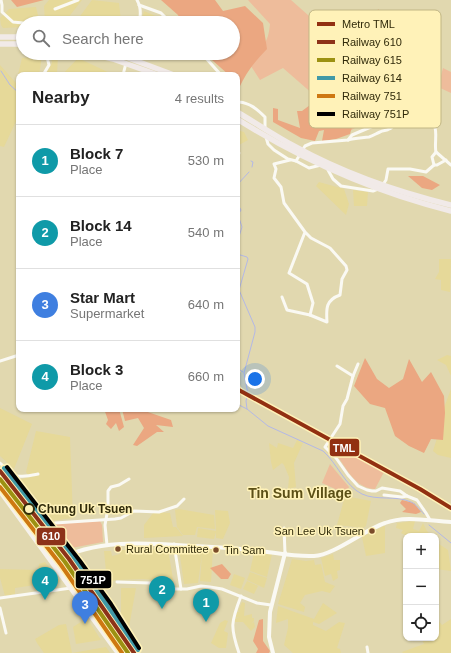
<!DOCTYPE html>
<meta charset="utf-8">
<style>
body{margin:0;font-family:Arial,sans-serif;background:#f6f6f6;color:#222}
.controls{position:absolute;right:12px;bottom:12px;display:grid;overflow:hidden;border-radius:8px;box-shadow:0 1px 3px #0004}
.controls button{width:36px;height:36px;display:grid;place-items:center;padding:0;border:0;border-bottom:1px solid #e0e0e0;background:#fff;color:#222;font:20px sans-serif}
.you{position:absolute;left:255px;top:379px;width:14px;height:14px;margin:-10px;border:3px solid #fff;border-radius:50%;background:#1a73e8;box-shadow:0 0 0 6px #1a73e833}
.badge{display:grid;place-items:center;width:26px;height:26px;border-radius:50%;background:#0b8043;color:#fff;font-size:13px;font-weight:700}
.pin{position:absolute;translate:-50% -33px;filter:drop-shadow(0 1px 2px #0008)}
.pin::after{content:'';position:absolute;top:21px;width:14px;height:12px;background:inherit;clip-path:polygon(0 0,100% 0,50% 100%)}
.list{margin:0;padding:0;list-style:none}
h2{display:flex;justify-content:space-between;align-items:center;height:52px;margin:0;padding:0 16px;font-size:17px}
h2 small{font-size:13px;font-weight:400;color:#767676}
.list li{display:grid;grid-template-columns:26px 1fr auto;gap:12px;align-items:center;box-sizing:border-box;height:72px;padding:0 16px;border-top:1px solid #e0e0e0}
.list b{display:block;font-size:15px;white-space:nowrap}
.list p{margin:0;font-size:13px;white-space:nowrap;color:#767676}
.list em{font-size:13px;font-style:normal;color:#767676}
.icon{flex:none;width:22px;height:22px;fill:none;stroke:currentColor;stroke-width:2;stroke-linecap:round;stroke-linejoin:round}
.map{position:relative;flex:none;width:451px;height:653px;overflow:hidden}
.search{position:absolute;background:#fff;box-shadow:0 1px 3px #0004;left:16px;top:16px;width:224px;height:44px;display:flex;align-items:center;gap:10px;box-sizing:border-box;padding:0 14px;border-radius:22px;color:#767676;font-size:15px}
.panel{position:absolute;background:#fff;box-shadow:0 1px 3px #0004;left:16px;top:72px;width:224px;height:340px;border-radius:8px}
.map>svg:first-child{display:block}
.built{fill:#e6d999}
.green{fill:#eebc9b}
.forest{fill:#eba781}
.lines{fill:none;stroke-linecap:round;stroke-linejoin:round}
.stream{stroke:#b3b8e6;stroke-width:1}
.minor{stroke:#faf9f3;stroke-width:3}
.tertiary{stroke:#faf9f3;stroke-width:4}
.primary{stroke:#f5f1ec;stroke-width:5}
.motorway{stroke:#f1eae8;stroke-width:5.5}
.rail-1-casing{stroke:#fff2b8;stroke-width:7}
.rail-2-casing{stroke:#fff2b8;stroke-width:7}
.rail-3-casing{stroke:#fff2b8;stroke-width:7}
.rail-4-casing{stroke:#fff2b8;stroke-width:7}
.rail-5-casing{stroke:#fff2b8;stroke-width:7}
.rail-1{stroke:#8d3219;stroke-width:4}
.rail-2{stroke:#9c9112;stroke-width:4}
.rail-3{stroke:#4199a7;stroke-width:4}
.rail-4{stroke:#ce7812;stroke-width:4}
.rail-5{stroke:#000;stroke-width:4}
.metro-1-casing{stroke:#fff2b8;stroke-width:7}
.metro-1{stroke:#923011;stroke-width:4}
.stop-dot{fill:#fff2b8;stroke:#302a0a;stroke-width:2}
.bus-dot{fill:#7a4b2a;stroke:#fff2b8;stroke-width:1.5}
.labels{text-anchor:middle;stroke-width:3;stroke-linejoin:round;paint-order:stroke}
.bus-label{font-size:11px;fill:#302a0a;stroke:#fff2b8;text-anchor:start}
.stop-label{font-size:12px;font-weight:bold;fill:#302a0a;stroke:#fff2b8;text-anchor:start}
.quarter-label{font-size:14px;font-weight:bold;fill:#5b4f16;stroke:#fff2b8}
.key{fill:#fff2b8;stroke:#c1b684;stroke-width:1}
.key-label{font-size:11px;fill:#302a0a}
.line-badge{stroke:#fff2b8;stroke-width:1.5}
.badge-label{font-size:11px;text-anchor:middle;font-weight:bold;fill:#fff}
</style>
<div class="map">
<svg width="451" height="653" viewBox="0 0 451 653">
<rect width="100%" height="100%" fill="#e1d8af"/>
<g class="built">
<polygon points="49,0 82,0 64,23 52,23 45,22 44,6"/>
<polygon points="92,0 119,3 121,21 120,23 75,23"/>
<polygon points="36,7 40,23 23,23 23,27 3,28 1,25 0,18 9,9"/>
<polygon points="144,11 167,21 168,23 141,23"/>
<polygon points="50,53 58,57 57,73 47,72 52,63"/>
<polygon points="42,56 39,75 19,75 19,84 17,83 19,86 19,115 4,147 0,146 0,65 16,83 22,58"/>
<polygon points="78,58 114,75 62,75"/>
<polygon points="237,130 244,132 248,140 239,145 237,141"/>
<polygon points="319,182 344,189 349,204 346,215 316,186"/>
<polygon points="353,190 368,192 367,206 354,206"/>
<polygon points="439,259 451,259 450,292 441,290 441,280 435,279 439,272"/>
<polygon points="447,355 451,356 451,385 451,376 446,365 437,360"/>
<polygon points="451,389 451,458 438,455 433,451 437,438 436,429"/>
<polygon points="0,408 32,424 14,469 0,456"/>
<polygon points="36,431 70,437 73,518 51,521 34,495 25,488 19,480 29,477 26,472"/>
<polygon points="297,440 303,443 294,463 296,487 288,489 289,477 284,465 282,463 273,470 271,462 269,443 277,448 278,443 293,448"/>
<polygon points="345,496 371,501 366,526 363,528 337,525"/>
<polygon points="179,509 214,515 215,529 197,527 195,535 183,535 177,527 175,510"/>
<polygon points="215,510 228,511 230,523 223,539 216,538 216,532 214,539 197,537 198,528 216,531"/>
<polygon points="154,512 170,513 173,527 176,527 183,536 144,538 144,525"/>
<polygon points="415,521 413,529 419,531 423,523 427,531 432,536 407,536 401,533 403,530 396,528 397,523"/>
<polygon points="384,526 385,526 385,553 366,556 362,537"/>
<polygon points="436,542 448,550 451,571 436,569"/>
<polygon points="203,547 213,549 211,582 200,581 202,554 198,583 184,584 179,549"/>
<polygon points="168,549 174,585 158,580 142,579 117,580 107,582 104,551 111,551 112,556 120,554 120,550"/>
<polygon points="254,553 272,554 267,577 250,571"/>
<polygon points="333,554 334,560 340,560 340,570 337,571 338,578 333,581 331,574 325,576 321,558"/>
<polygon points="292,559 306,561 314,560 315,565 321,564 325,582 335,586 330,593 322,591 305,595 300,603 305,607 304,612 278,604"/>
<polygon points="45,562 61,582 55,583 56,589 50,590 48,583 15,588 15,594 5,596 0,578 0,569 38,570 39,564"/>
<polygon points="250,572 267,578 264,588 247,580"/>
<polygon points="234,574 245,578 241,589 230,585"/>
<polygon points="247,581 258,586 254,594 243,589"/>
<polygon points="121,588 136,588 129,627 125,630 121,625"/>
<polygon points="242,602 245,603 244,616 252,614 252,618 254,618 254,621 251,624 254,622 255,627 251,631 243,622 235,622 235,619 240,617 235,618 237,612 240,612 238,611"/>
<polygon points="323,603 337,613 319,624 313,622 313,625 326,631 339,622 345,623 337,648 340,649 341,653 293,653 284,645 288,628 288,619 276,623 278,606 314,619"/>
<polygon points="87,618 101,640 76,644 73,627"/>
<polygon points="436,618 442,625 451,619 451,653 403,653 402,652 424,644 421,638 436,638"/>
<polygon points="225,620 228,621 224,631 228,633 226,648 219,648 211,643 220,623"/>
<polygon points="66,624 72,653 106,647 110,653 44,653 37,643 35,639 59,625"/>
</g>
<g class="green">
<path d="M248 0H291L326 31 362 50 376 116 348 132 314 95 283 68 260 80 245 57C263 47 268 45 270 24Z"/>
<polygon points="443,68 451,72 451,93 438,87"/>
<path d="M345 451 384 472 375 489C356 488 348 471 338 457Z"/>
<polygon points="330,464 349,487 346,494 322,483"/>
<polygon points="100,521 102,525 103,542 66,549 48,526 54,524"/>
</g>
<g class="forest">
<polygon points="11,0 44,0 17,7"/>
<path d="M161 0H215L223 11 245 6 263 23 267 49C255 61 246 73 239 88L237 86V75H229L204 53H233V23H182L178 15Z"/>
<polygon points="378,9 389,19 389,31 379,32 369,47 368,52 358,51 356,41 364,40 367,30 375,22"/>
<polygon points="327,101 334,113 345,113 354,120 350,134 336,139 322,141 324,130 319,131 315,141 301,138 273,122 273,108 278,109 278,120 300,128 297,111 302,111 310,105 321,112"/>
<polygon points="408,176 423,176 440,185 432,190 422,188"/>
<polygon points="365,358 377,379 389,388 403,379 409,359 422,382 431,372 444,396 445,413 443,440 431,439 424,453 409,446 395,436 385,408 370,404 354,386"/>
<polygon points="104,409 119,409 124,427 119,431 116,423 111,429 106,424 108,420"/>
<polygon points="122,409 142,410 171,420 173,427 156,425 164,432 157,432 137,446 133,445 144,428 138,418 125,421"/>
<polygon points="402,500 414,503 421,512 416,514 402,512 406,509 400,503"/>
<polygon points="222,564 231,574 228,579 221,579 210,568"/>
<polygon points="263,619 263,641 270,651 269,653 256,653 258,649 253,641 259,620"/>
</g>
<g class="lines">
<g class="stream">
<polyline points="1,71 10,85 19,93"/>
<polyline points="251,161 253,162 252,167"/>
<polyline points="237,185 249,172"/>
<polyline points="237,203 241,210 238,215 242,227 237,243"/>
<polyline points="237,254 247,257 248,259 239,290 255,327 255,332 244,373 248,394 246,401 247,409"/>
<polyline points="237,368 243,372"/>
<path d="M237 404 247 409 268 426 323 451C337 463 345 486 362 494 377 501 396 495 411 502 416 504 420 510 424 514"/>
<polyline points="429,525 451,543"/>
</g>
<g class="minor">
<polyline points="1,0 2,5 2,12 13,22 23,23"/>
<path d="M137 0C141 7 141 15 139 23"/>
<polyline points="139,5 161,13 171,23"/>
<polyline points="55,9 78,0"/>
<polyline points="200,53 205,57 221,75"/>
<path d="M375 66C374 74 373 81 374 89 376 99 387 117 397 120"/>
<polyline points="43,75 49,65 46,53"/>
<polyline points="123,75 126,63"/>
<path d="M237 99 239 102C250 103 257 109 265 117V130"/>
<polyline points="266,137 268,144 274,150 288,159 296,161 309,168 321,165"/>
<path d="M348 140C355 138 362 138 369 137 373 136 377 133 380 132 383 130 387 131 389 129 393 128 395 123 397 120 409 105 426 108 434 124 438 134 434 143 436 152"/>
<polyline points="237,153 239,153"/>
<path d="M290 160 274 164 276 169 274 178 281 187 284 203 305 232 311 238 330 248 346 266 347 270 342 279 340 295C326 300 326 308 327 322L310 315 313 303 307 284 289 273 305 232"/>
<polyline points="296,161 305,146 312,143 348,140 352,135 359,132 385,121"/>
<polyline points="434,165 437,165 446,160"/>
<polyline points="328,170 333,179 341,186 373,191 378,189"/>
<polyline points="382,186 386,180 388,169 410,169 426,172 434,165 432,157 436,152 451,165"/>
<polyline points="282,297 287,310 310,315"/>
<polyline points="0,361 19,355"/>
<polyline points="337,366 353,376 347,399 343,406 340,424 325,447 336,458 348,475 358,486 367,490 372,491 376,491 382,488 400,491 407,496 417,500 426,513 430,520"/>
<polyline points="353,376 358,364"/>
<path d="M0 463C18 479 14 478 38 474"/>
<polyline points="384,495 402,497 407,496"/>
<polyline points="55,523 115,519 121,518 134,511 159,512 177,506 184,499"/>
<polyline points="284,528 285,553"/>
<polyline points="174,544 181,589"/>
<polyline points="107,545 105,525 108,508 108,491 111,487 119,485 129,479"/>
<polyline points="117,582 150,583 175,589 187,589 201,586 210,587 222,589 257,603 271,605"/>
<polyline points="0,598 71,588"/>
<polyline points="0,608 6,633"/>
<polyline points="367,647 368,653"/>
<path d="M239 653C230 627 231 622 241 596"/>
</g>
<g class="tertiary">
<path d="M56 561C95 538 150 543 193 546 215 547 237 548 260 551 277 553 296 557 314 556 334 555 364 530 385 523 406 515 429 521 451 522"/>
<polyline points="273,653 269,637 270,612 285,553"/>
</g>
<g class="primary">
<polyline points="0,482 30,521 125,653"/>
<polyline points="0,491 118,653"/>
</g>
<g class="motorway">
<polyline points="0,37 23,37"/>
<polyline points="0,44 23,44"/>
<polyline points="88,53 113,59 158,75"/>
<polyline points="115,53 174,75"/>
<path d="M237 112C256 123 275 136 294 146 343 173 397 192 451 205"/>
<path d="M237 119C304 161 375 192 451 211"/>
</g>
<defs>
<polyline id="rail-1" points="0,471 69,559 134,653"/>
<polyline id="rail-2" points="0,479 65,562 128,653"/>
<polyline id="rail-3" points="4,468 73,556 138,650"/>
<polyline id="rail-4" points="0,487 61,565 122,653"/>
<polyline id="rail-5" points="7,467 80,561 111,604 139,648"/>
</defs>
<use href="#rail-1" class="rail-1-casing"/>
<use href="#rail-2" class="rail-2-casing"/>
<use href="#rail-3" class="rail-3-casing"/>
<use href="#rail-4" class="rail-4-casing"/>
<use href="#rail-5" class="rail-5-casing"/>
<use href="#rail-1" class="rail-1"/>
<use href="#rail-2" class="rail-2"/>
<use href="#rail-3" class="rail-3"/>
<use href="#rail-4" class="rail-4"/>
<use href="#rail-5" class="rail-5"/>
<defs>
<polyline id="metro-1" points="237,389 420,489 451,508"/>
</defs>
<use href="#metro-1" class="metro-1-casing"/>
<use href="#metro-1" class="metro-1"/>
</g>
<circle class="stop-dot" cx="29" cy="509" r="5"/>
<g class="bus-dot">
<circle cx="372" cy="531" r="3.5"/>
<circle cx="118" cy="549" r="3.5"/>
<circle cx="216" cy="550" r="3.5"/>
</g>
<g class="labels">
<g class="bus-label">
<text x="364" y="535" text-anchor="end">San Lee Uk Tsuen</text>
<text x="126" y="553">Rural Committee</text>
<text x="224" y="554">Tin Sam</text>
</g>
<g class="stop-label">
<text x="38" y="513">Chung Uk Tsuen</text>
</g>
<g class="quarter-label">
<text x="300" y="498">Tin Sum Village</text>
</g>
</g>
<rect x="309" y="10" width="132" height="118" rx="6" class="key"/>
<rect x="317" y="22" width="18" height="4" fill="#923011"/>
<rect x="317" y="40" width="18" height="4" fill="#8d3219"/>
<rect x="317" y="58" width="18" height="4" fill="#9c9112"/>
<rect x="317" y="76" width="18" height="4" fill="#4199a7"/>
<rect x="317" y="94" width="18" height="4" fill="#ce7812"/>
<rect x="317" y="112" width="18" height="4" fill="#000"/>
<g class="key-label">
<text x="342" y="28">Metro TML</text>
<text x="342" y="46">Railway 610</text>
<text x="342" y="64">Railway 615</text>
<text x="342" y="82">Railway 614</text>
<text x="342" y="100">Railway 751</text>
<text x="342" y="118">Railway 751P</text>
</g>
<g class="line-badge">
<rect x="329" y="438" width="31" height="19" rx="4" fill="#923011"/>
<rect x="36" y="527" width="30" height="19" rx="4" fill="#8d3219"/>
<rect x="75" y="570" width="37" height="19" rx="4" fill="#000"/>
</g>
<g class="badge-label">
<text x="344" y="452">TML</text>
<text x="51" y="540">610</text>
<text x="93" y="584">751P</text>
</g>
</svg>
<div class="controls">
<button>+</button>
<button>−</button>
<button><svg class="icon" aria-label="locate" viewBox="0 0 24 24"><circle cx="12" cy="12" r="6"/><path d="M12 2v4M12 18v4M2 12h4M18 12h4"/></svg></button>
</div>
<div class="you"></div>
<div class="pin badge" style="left:206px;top:622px;background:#0f9aa8">1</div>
<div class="pin badge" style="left:162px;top:609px;background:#0f9aa8">2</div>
<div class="pin badge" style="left:85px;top:624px;background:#3f7fe0">3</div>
<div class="pin badge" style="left:45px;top:600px;background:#0f9aa8">4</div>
<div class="search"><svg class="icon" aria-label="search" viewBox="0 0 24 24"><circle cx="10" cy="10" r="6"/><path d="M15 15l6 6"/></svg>Search here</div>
<section class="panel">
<h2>Nearby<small>4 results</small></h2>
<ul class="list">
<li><span class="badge" style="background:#0f9aa8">1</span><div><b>Block 7</b><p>Place</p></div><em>530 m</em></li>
<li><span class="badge" style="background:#0f9aa8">2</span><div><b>Block 14</b><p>Place</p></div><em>540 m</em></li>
<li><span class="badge" style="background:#3f7fe0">3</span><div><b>Star Mart</b><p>Supermarket</p></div><em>640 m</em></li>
<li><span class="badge" style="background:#0f9aa8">4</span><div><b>Block 3</b><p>Place</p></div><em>660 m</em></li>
</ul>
</section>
</div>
